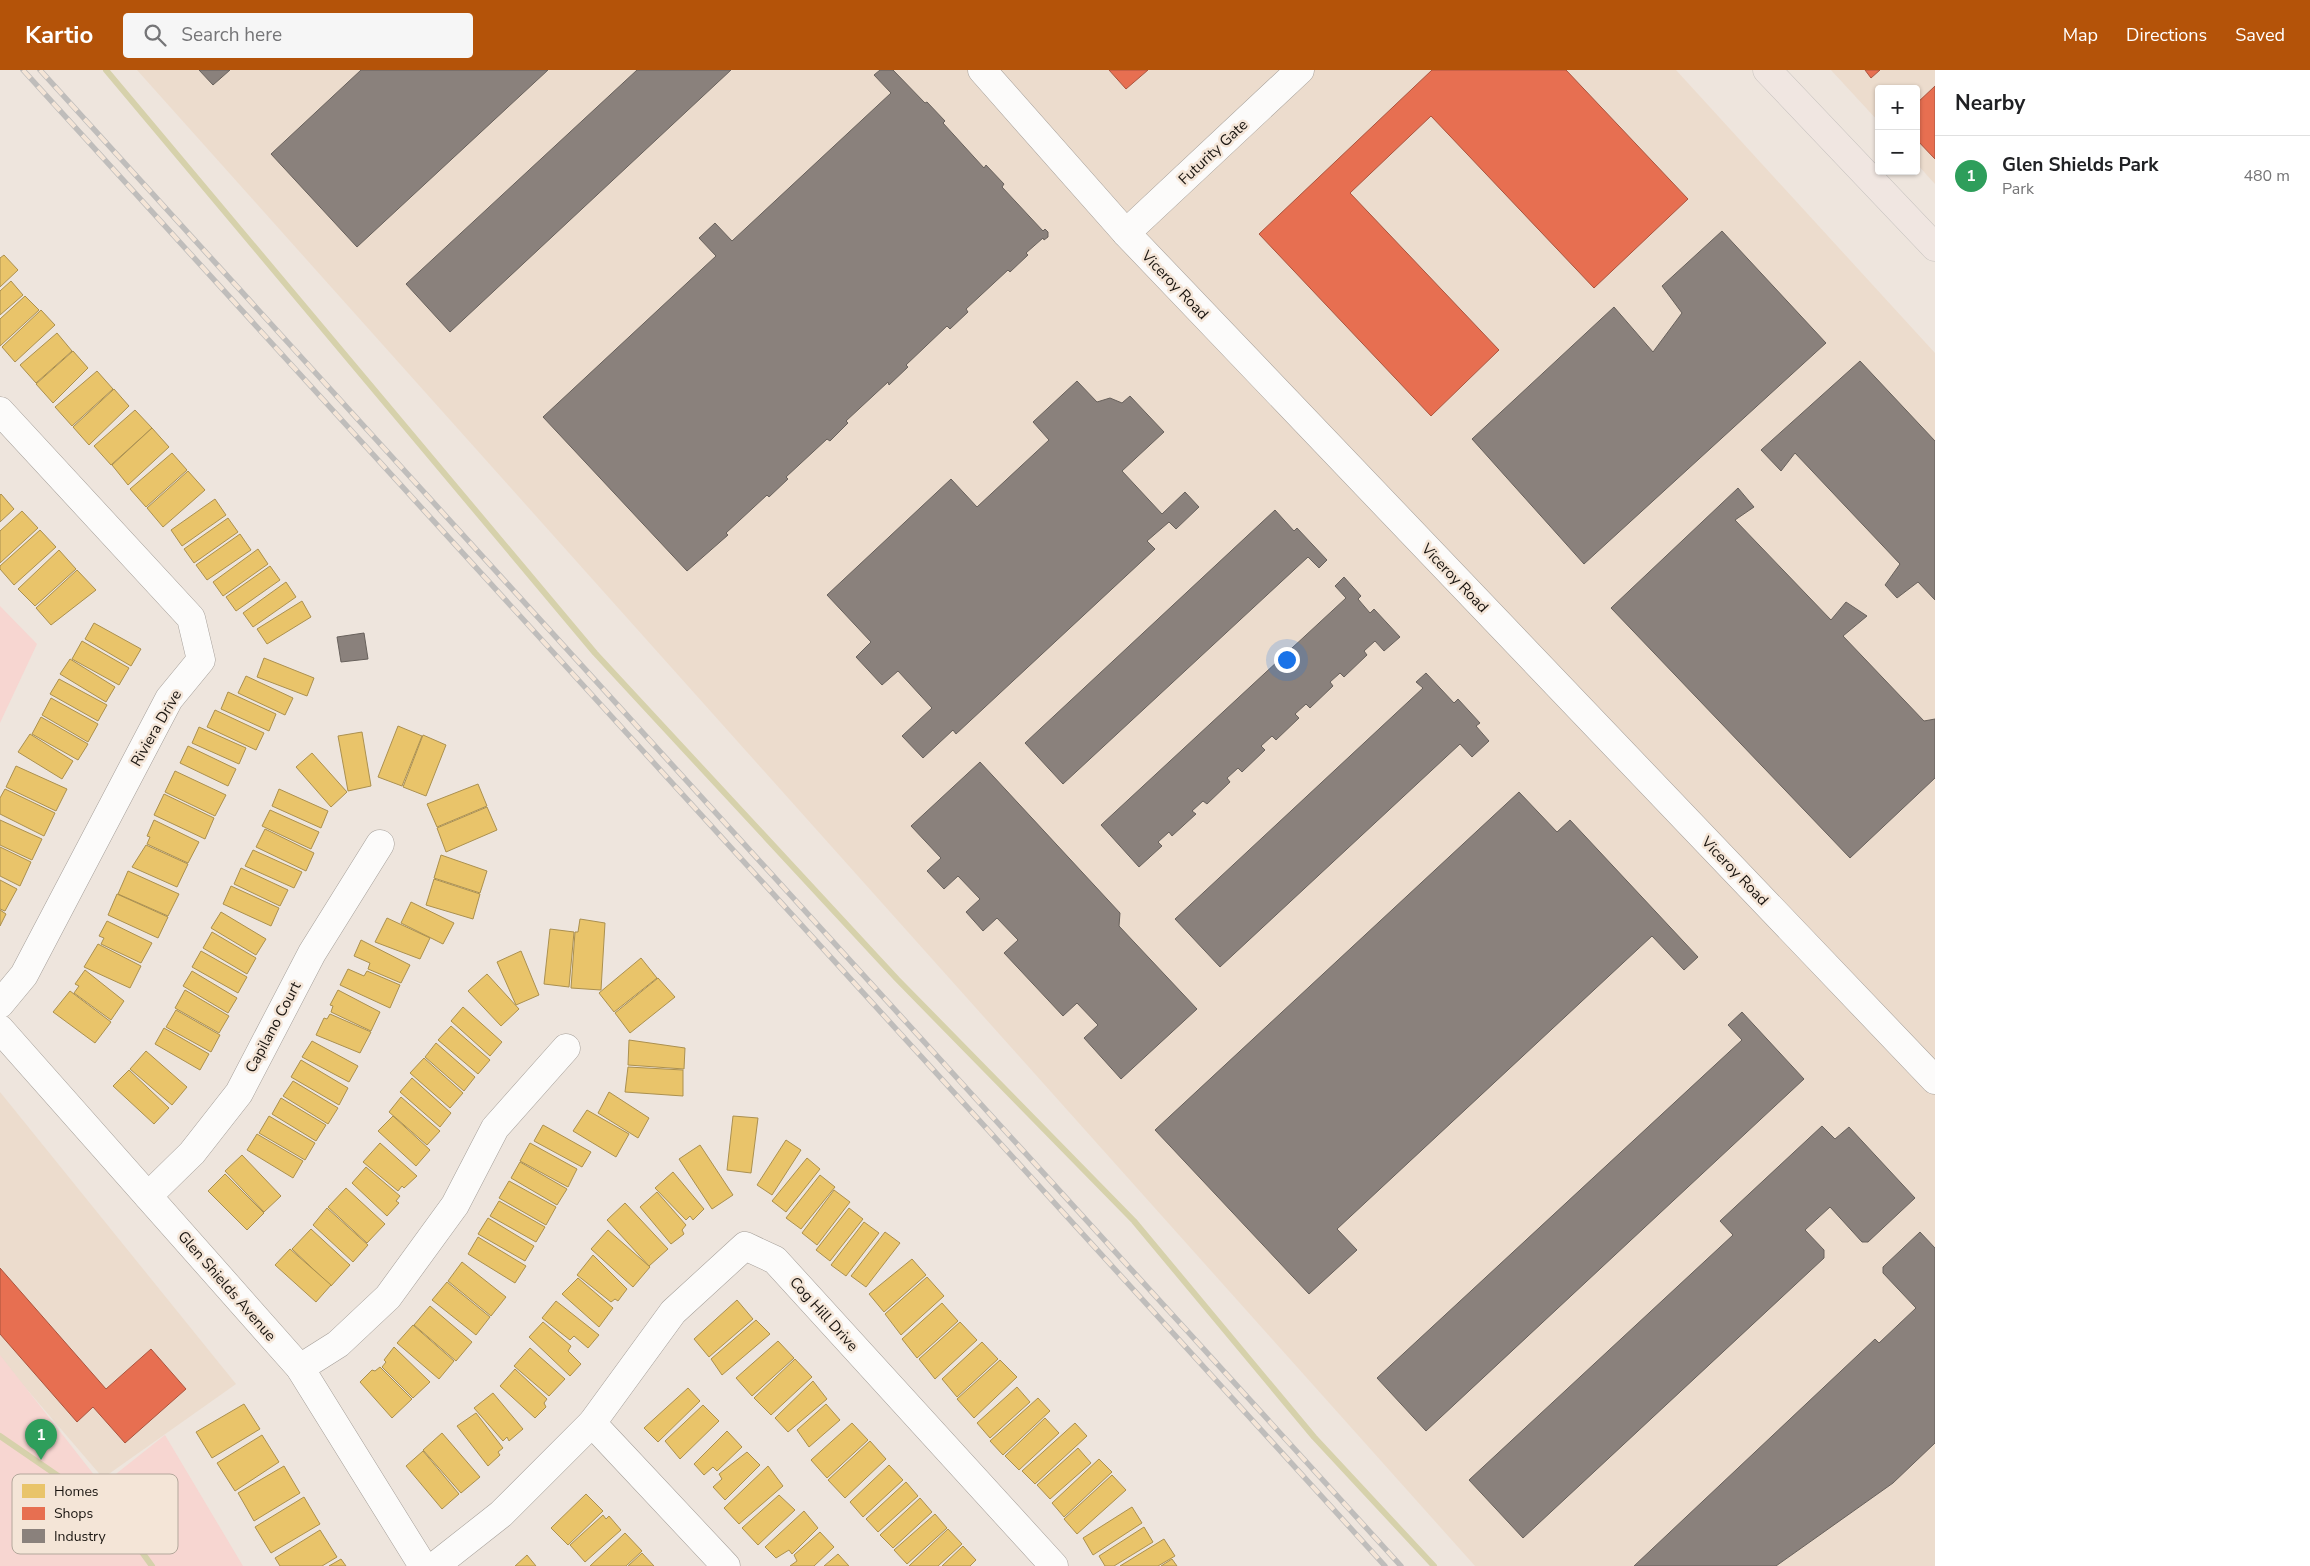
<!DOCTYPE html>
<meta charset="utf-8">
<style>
body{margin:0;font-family:"Nunito Sans",sans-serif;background:#f6f6f6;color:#202124}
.controls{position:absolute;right:15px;top:15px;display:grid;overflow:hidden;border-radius:5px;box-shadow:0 1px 4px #0004}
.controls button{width:45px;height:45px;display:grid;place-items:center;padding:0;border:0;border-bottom:1px solid #e0e0e0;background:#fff;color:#202124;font:25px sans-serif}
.you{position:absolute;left:1286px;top:589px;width:18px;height:18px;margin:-12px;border:4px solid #fff;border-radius:50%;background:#1a73e8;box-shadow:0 0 0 8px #1a73e833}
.badge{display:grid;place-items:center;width:32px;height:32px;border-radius:50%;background:#b45309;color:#fff;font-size:16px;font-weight:700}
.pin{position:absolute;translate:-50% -41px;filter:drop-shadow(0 1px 2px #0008)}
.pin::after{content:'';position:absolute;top:26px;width:18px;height:15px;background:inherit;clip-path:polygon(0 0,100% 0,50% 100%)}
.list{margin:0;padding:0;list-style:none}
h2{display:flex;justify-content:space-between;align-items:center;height:65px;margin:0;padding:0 20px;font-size:21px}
h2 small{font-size:16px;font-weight:400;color:#757577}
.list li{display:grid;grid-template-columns:32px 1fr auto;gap:15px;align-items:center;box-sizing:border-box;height:80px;padding:0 20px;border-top:1px solid #e0e0e0}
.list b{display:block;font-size:19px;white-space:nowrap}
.list p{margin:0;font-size:16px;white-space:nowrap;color:#757577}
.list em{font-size:16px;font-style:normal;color:#757577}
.icon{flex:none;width:28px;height:28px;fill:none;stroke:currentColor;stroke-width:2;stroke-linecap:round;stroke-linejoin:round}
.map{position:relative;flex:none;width:1935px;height:1496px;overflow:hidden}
header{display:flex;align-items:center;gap:30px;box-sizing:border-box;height:70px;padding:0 25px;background:#b45309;color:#fff}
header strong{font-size:24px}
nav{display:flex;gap:28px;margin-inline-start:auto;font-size:18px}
.search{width:350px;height:45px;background:#f6f6f6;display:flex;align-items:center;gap:12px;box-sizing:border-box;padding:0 18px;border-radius:5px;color:#757577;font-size:19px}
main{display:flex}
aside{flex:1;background:#fff}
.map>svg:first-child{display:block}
.built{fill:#ecdccd}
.green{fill:#f7d6d1}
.homes{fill:#e9c46a;stroke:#ab904f}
.shops{fill:#e76f51;stroke:#aa543e}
.industry{fill:#8a817c;stroke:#68615c}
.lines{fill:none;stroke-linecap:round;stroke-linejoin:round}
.stream{stroke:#d6d1ab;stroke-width:6}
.minor-casing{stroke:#a49e98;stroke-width:29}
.major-casing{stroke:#c6c2bf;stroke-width:29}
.minor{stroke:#fcfbfa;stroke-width:28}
.major{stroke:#f0e6e1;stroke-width:28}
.rail-casing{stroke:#bfbdbb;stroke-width:5.5}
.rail{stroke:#f4e5d7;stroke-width:4;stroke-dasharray:11;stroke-linecap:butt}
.labels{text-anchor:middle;stroke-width:5;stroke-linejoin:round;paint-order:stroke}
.street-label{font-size:15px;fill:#1a1510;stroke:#f4e5d7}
.key{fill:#f4e5d7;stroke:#b3a79b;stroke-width:1}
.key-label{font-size:14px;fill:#1a1510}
</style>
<header>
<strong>Kartio</strong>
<div class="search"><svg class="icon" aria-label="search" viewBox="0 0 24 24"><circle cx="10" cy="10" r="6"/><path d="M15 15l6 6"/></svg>Search here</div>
<nav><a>Map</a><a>Directions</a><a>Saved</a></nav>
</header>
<main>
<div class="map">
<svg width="1935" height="1496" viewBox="0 0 1935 1496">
<rect width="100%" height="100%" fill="#eee5dd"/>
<g class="built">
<polygon points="137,0 1676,0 1935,283 1935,1496 1475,1496"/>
<polygon points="1831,0 1935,0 1935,114 1916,93 1916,19 1879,19 1879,52"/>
<polygon points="0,1022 236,1314 103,1408 0,1288"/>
</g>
<g class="green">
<polygon points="0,536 37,574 0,653"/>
<polygon points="0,1285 102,1415 165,1365 243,1496 0,1496"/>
</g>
<g class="homes">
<polygon points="4,185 18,200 0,217 0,188"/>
<polygon points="11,211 23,225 0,245 0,221"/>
<polygon points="25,226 39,240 0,276 0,249"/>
<polygon points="41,240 55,255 15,292 2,277"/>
<polygon points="57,263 72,281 36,313 20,295"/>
<polygon points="73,281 88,298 53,333 36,314"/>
<polygon points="97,301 113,319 72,356 55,337"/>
<polygon points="114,319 129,336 89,375 73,357"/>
<polygon points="135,340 152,358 111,395 94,376"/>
<polygon points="152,358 169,377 128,415 112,395"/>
<polygon points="172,383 187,400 146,437 130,419"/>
<polygon points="188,401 205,420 163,457 147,438"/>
<polygon points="1,424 14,439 0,452 0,425"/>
<polygon points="215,429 226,445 182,476 171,460"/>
<polygon points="22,441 38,458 0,493 0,461"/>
<polygon points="228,448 238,462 194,493 184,479"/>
<polygon points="40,460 56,477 14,515 0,499 0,496"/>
<polygon points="240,464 251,480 207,510 196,495"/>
<polygon points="258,479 268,494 223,526 213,512"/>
<polygon points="59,480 76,499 35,536 18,519"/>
<polygon points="270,496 280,510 236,541 226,527"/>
<polygon points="77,500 96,520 51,555 36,538"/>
<polygon points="286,512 296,527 253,557 243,543"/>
<polygon points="302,531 311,547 267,574 257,559"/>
<polygon points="94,553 141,579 131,596 85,569"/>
<polygon points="82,571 129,598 119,615 72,589"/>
<polygon points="264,588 314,608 307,626 257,607"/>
<polygon points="70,589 115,617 106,632 60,604"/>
<polygon points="246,606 293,628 285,645 238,623"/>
<polygon points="59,609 107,635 98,651 50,624"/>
<polygon points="228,622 276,644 269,661 221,639"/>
<polygon points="51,628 98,654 88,672 42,645"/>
<polygon points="215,640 264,663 256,680 207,657"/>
<polygon points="41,647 88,674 78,690 32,664"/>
<polygon points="398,656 422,666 402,716 378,707"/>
<polygon points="199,657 246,678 239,694 192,673"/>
<polygon points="362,662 371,716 348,721 338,666"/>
<polygon points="30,664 73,691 62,709 18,682"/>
<polygon points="423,665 446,675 426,726 403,717"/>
<polygon points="188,676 236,699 228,716 180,693"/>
<polygon points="312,683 347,722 331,737 296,697"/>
<polygon points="16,696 67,719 56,741 6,717"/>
<polygon points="175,701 226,725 215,746 165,722"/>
<polygon points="478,714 487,736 437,757 427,734"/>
<polygon points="5,719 55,743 44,766 0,744 0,728"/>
<polygon points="279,719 328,741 321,758 272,736"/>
<polygon points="164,724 214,748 205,769 154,745"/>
<polygon points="487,737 497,760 446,782 437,758"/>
<polygon points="270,740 319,762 311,779 262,756"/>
<polygon points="0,750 42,769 32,790 0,775"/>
<polygon points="154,750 199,772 188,793 147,774 150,767 147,766"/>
<polygon points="265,759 314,783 306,801 256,777"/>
<polygon points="146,775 188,794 177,817 132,797"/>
<polygon points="0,777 31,792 20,816 0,806"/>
<polygon points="253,780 302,802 294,818 245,796"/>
<polygon points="441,785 487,801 480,823 434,808"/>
<polygon points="241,798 288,820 280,836 234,814"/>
<polygon points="128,801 179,824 168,846 118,824"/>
<polygon points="434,809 480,824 473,849 426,835"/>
<polygon points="0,810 17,819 5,841 0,839"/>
<polygon points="231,816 279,838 271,856 223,834"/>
<polygon points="117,824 168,847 158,868 108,845"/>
<polygon points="411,832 454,853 443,874 401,853"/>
<polygon points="0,840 6,844 0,856"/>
<polygon points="221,842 266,869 256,885 211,858"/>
<polygon points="387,848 430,868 420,889 375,872"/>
<polygon points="580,849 605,853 601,920 571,918 575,862 578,862"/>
<polygon points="107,851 152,873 141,893 101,874 104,868 99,866"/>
<polygon points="550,859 574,862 569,917 544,914"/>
<polygon points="212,862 256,888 247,904 203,878"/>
<polygon points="361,870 410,895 401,913 368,899 370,893 354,886"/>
<polygon points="98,874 141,896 130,918 84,897"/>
<polygon points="201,881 247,907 238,923 192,897"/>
<polygon points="521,881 539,925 516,935 497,892"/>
<polygon points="641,888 657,908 614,942 599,923"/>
<polygon points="348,899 364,906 367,901 400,915 390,938 340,915"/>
<polygon points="85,900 124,931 111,950 74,923 79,916 75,914"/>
<polygon points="192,901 237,928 228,943 183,916"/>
<polygon points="487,904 519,939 501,956 468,921"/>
<polygon points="658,908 675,927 630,963 615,943"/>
<polygon points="185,920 229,946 219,963 175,938"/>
<polygon points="338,920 380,942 371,961 331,942 333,936 330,935"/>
<polygon points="70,921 111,952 95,973 53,942"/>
<polygon points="463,937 502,972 490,986 451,951"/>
<polygon points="176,940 220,965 211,982 166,957"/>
<polygon points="330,944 371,962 360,983 316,965 324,948 327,949"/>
<polygon points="451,956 490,990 478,1004 438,970"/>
<polygon points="164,958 209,984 200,1000 155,974"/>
<polygon points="629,970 685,978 684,999 628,995"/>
<polygon points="312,971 358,996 349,1012 302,987"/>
<polygon points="436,973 475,1007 464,1021 425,987"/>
<polygon points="146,981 187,1017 172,1035 130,999"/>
<polygon points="424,988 463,1023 450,1038 410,1003"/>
<polygon points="301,990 348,1018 339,1035 291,1007"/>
<polygon points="628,997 683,1000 683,1026 625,1022"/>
<polygon points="129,1000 169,1038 154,1054 113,1016"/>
<polygon points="412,1008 451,1043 440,1057 400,1022"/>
<polygon points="293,1011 338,1038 328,1054 283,1026"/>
<polygon points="609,1022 649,1048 638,1068 598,1043"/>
<polygon points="401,1027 440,1061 427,1075 389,1042"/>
<polygon points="281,1028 326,1055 316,1071 272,1044"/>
<polygon points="587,1040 629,1064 616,1087 573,1061"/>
<polygon points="269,1046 315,1073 305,1090 259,1063"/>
<polygon points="393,1046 430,1080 416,1096 378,1061"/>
<polygon points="733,1046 758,1048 751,1103 727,1100"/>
<polygon points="543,1055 591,1082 582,1097 534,1071"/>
<polygon points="257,1064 303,1091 293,1108 247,1080"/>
<polygon points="786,1070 801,1080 772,1125 757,1115"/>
<polygon points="380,1073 417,1106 404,1118 402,1116 398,1121 363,1092"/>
<polygon points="530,1073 577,1099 568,1117 520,1091"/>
<polygon points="700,1075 733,1125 712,1139 679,1089"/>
<polygon points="242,1085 281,1126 264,1142 225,1101"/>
<polygon points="807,1088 820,1099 786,1142 772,1131"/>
<polygon points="520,1092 567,1119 557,1135 511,1108"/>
<polygon points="366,1097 400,1126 396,1131 399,1133 387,1146 352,1113"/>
<polygon points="673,1102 704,1139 693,1150 690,1146 686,1150 655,1118"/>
<polygon points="225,1104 264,1143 247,1160 208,1121"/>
<polygon points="820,1105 835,1117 801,1159 786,1148"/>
<polygon points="509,1111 556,1137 546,1155 499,1128"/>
<polygon points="346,1118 385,1154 367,1173 328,1137"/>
<polygon points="834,1120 850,1132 817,1175 802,1163"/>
<polygon points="657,1122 686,1155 682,1160 684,1164 671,1174 640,1137"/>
<polygon points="499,1131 545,1157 536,1172 490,1146"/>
<polygon points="625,1133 668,1179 649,1196 607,1150"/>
<polygon points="327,1138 368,1175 353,1192 313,1155"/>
<polygon points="849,1138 863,1149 830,1191 816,1180"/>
<polygon points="488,1148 534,1176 525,1191 478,1164"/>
<polygon points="864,1152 879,1163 846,1206 831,1195"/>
<polygon points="311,1159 350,1195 331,1216 292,1179"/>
<polygon points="608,1160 650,1197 633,1217 591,1179"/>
<polygon points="885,1162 900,1173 866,1217 851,1206"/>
<polygon points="478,1167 526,1196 515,1213 468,1184"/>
<polygon points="290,1179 331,1215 316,1232 275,1195"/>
<polygon points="593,1185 627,1219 618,1231 615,1229 611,1232 577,1205"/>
<polygon points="912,1189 926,1205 884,1242 869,1224"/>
<polygon points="462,1192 506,1227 491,1246 448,1211"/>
<polygon points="927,1207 944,1226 901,1265 885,1244"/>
<polygon points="578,1208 613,1238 599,1257 562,1224"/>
<polygon points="447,1212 490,1247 476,1265 432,1230"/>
<polygon points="737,1230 753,1249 709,1287 694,1269"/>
<polygon points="556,1231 599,1265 588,1278 574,1266 570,1270 542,1248"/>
<polygon points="942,1233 958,1251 917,1288 902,1269"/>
<polygon points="430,1236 472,1272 456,1291 414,1255"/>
<polygon points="756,1250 770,1264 722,1305 711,1289"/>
<polygon points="543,1252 571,1276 568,1281 581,1294 570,1306 529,1267"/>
<polygon points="960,1252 977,1270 935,1309 919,1289"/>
<polygon points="413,1255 454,1291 439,1309 397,1273"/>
<polygon points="778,1271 794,1288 752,1326 736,1308"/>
<polygon points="982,1272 998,1289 957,1327 942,1309"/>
<polygon points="394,1277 430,1312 413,1328 382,1297 386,1292 384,1290"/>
<polygon points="530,1278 565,1309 549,1326 514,1296"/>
<polygon points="795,1289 812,1307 771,1345 754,1328"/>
<polygon points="1000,1290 1017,1307 974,1348 957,1329"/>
<polygon points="380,1297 412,1329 392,1348 360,1312 372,1300 375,1301"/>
<polygon points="515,1299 547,1329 544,1333 546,1337 535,1348 500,1316"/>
<polygon points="813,1311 827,1329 788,1362 775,1348"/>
<polygon points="1017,1317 1030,1332 990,1368 977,1353"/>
<polygon points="688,1318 700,1331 658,1372 644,1358"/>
<polygon points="493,1323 523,1359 509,1371 507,1367 503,1371 474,1338"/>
<polygon points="1038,1328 1050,1341 1003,1385 990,1371"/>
<polygon points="244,1334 260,1359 212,1388 196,1362"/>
<polygon points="826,1334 840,1350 809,1377 797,1360"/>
<polygon points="703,1335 719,1351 680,1389 665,1371"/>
<polygon points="476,1343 503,1378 498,1382 500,1385 488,1396 457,1356"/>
<polygon points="1045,1348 1059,1363 1019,1400 1005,1386"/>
<polygon points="852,1353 868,1370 827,1408 811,1390"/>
<polygon points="1075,1353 1087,1366 1035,1414 1022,1401"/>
<polygon points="727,1361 742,1377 717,1401 713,1397 704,1405 694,1394"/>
<polygon points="442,1363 480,1407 461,1423 423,1380"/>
<polygon points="262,1365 279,1392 235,1421 217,1393"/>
<polygon points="870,1371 886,1389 845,1428 828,1410"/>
<polygon points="1078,1378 1091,1393 1050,1429 1037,1415"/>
<polygon points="423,1381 459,1424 442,1439 406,1396"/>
<polygon points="747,1382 760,1395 725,1430 713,1417 722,1409 719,1404"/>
<polygon points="1099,1389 1112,1402 1064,1447 1052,1433"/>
<polygon points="889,1395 903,1410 863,1447 850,1432"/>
<polygon points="284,1396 300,1423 254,1451 238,1423"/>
<polygon points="768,1396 783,1416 739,1454 724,1438"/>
<polygon points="1112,1405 1126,1420 1077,1464 1064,1449"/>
<polygon points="906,1412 918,1426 878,1462 866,1449"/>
<polygon points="586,1424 603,1441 568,1475 551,1458"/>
<polygon points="779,1425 795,1440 758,1475 742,1458"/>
<polygon points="304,1427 320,1454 271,1483 255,1457"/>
<polygon points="920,1428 932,1442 893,1478 880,1465"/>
<polygon points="1132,1437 1142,1453 1093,1485 1083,1468"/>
<polygon points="804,1441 818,1458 792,1484 789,1480 776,1488 765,1477"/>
<polygon points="935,1444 947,1458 907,1494 894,1480"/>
<polygon points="603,1445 606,1449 609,1446 621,1460 585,1492 570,1475"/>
<polygon points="1144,1457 1153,1472 1114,1496 1105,1496 1099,1486"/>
<polygon points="948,1459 962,1474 938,1496 909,1496"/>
<polygon points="320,1460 337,1487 322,1496 280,1496 275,1488"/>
<polygon points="820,1462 834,1477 814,1496 790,1496 797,1491 794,1485"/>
<polygon points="625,1463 642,1481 626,1496 590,1496"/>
<polygon points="1164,1469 1175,1486 1158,1496 1120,1496"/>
<polygon points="963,1476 976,1490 970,1496 942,1496"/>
<polygon points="642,1483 654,1496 628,1496"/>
<polygon points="838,1484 849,1496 824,1496"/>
<polygon points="527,1485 536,1496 515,1496"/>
<polygon points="341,1489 346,1496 329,1496"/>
<polygon points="1172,1489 1177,1496 1161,1496"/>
</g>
<g class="shops">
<polygon points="1109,0 1148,0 1126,19"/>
<polygon points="1432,0 1566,0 1688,129 1594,218 1431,46 1350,123 1499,280 1431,346 1259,164"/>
<polygon points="1865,0 1880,0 1871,8"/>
<polygon points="1935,16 1935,89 1916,69 1916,34"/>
<polygon points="0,1198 106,1319 151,1279 186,1319 125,1373 93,1337 77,1352 0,1264"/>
</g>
<g class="industry">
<polygon points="199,0 230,0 213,15"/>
<polygon points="361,0 548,0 357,177 271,84"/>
<polygon points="637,0 731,0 450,262 406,214"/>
<polygon points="880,0 893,0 925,33 927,32 945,51 943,53 984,98 986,95 1004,114 1002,117 1043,161 1045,159 1048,162 1048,167 1044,170 1043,168 1026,183 1028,185 1010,202 1008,200 966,239 968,242 950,259 947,256 906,295 908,297 889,315 888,312 846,351 848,353 830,371 827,369 786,407 788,409 769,427 767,425 726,463 728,465 687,501 543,347 716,186 699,168 715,153 732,171 891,23 874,5"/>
<polygon points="1722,161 1826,273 1584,494 1472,369 1614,237 1653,282 1682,243 1662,216"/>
<polygon points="1860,291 1935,371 1935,530 1918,512 1897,528 1885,515 1900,494 1795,383 1781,401 1761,380"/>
<polygon points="1077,311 1097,332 1110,328 1122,333 1130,326 1164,362 1122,401 1162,444 1185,422 1199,437 1176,459 1169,452 1147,471 1155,479 956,664 953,660 923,688 902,666 932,638 898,601 882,615 856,587 871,572 827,525 951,409 977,437 1049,370 1033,352"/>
<polygon points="1738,418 1754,437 1735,450 1831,550 1846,532 1867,546 1843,566 1924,651 1935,649 1935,708 1850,788 1611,538"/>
<polygon points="1275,440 1294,461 1297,458 1327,490 1319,498 1308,487 1063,714 1025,673"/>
<polygon points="1344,507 1361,526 1358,529 1370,543 1374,539 1400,567 1384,581 1375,571 1364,581 1367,585 1344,607 1340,603 1330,612 1333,616 1310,638 1306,634 1295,644 1299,648 1276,670 1272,666 1261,676 1265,680 1242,702 1238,698 1227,708 1230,712 1207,734 1203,731 1192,741 1196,744 1172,766 1169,762 1158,772 1162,776 1139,797 1101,755 1346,528 1335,516"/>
<polygon points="364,563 368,589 341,592 337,567"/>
<polygon points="1426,603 1454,633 1458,629 1480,653 1476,656 1489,671 1472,687 1460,674 1220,897 1175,849 1423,618 1416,612"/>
<polygon points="980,692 1120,843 1119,856 1197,939 1121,1009 1084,968 1098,955 1077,933 1063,946 1004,883 1018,870 997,848 983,861 966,842 980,829 958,806 944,819 927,801 941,788 911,756"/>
<polygon points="1519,722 1557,762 1570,750 1698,887 1684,900 1652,866 1337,1159 1357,1180 1309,1224 1155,1060"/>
<polygon points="1742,942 1804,1009 1426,1361 1377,1308 1742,970 1728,955"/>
<polygon points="1822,1056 1835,1069 1849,1057 1915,1128 1868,1172 1862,1172 1830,1137 1805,1160 1824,1180 1824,1188 1523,1468 1469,1410 1733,1165 1720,1151"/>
<polygon points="1920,1162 1935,1178 1935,1373 1893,1413 1776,1496 1634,1496 1875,1269 1879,1273 1916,1238 1883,1203 1883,1197"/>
</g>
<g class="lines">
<g class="stream">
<polyline points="106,0 595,583 897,909 1134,1151 1314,1367 1434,1496"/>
<polyline points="0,1366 64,1410 78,1423"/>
<polyline points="94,1438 139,1478 152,1496"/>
</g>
<defs>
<g id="minor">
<polyline points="982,0 1126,163 1935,1010"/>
<polyline points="1126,163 1300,0"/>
<polyline points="0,341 191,548 201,590 169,629 24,905 0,934"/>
<polyline points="0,959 300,1298 423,1496"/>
<polyline points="148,1126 192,1083 239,1023 312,883 380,774"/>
<polyline points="300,1298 338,1274 388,1227 455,1135 495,1058 566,978"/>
<polyline points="592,1353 726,1496"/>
<polyline points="435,1496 501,1444 592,1353 673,1242 745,1176 775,1190 1054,1496"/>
</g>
<polyline id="major" points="1767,0 1935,177"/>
</defs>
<use href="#minor" class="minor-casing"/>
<use href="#major" class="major-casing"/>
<use href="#minor" class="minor"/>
<use href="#major" class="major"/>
<defs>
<g id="rail">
<polyline points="23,0 1385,1496"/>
<polyline points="40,0 1401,1496"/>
</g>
</defs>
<use href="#rail" class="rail-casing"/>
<use href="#rail" class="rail"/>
</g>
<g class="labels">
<g class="street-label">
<text transform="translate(1213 82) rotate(-43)" y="5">Futurity Gate</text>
<text transform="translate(1175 215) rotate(46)" y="5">Viceroy Road</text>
<text transform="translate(1455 508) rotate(46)" y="5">Viceroy Road</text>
<text transform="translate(156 658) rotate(-60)" y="5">Riviera Drive</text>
<text transform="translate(1735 801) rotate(46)" y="5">Viceroy Road</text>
<text transform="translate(273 957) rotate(-62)" y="5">Capilano Court</text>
<text transform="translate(227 1216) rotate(49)" y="5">Glen Shields Avenue</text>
<text transform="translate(824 1244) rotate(48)" y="5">Cog Hill Drive</text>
</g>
</g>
<rect x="12" y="1404" width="166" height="80" rx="8" class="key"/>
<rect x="22" y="1414" width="23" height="14" fill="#e9c46a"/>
<rect x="22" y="1437" width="23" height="13" fill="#e76f51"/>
<rect x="22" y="1459" width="23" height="14" fill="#8a817c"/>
<g class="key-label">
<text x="54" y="1426">Homes</text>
<text x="54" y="1448">Shops</text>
<text x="54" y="1471">Industry</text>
</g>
</svg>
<div class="controls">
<button>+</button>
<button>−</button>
</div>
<div class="you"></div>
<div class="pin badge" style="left:41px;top:1390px;background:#2e9e5b">1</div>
</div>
<aside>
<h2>Nearby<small></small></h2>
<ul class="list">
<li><span class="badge" style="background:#2e9e5b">1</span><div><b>Glen Shields Park</b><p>Park</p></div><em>480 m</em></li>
</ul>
</aside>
</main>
